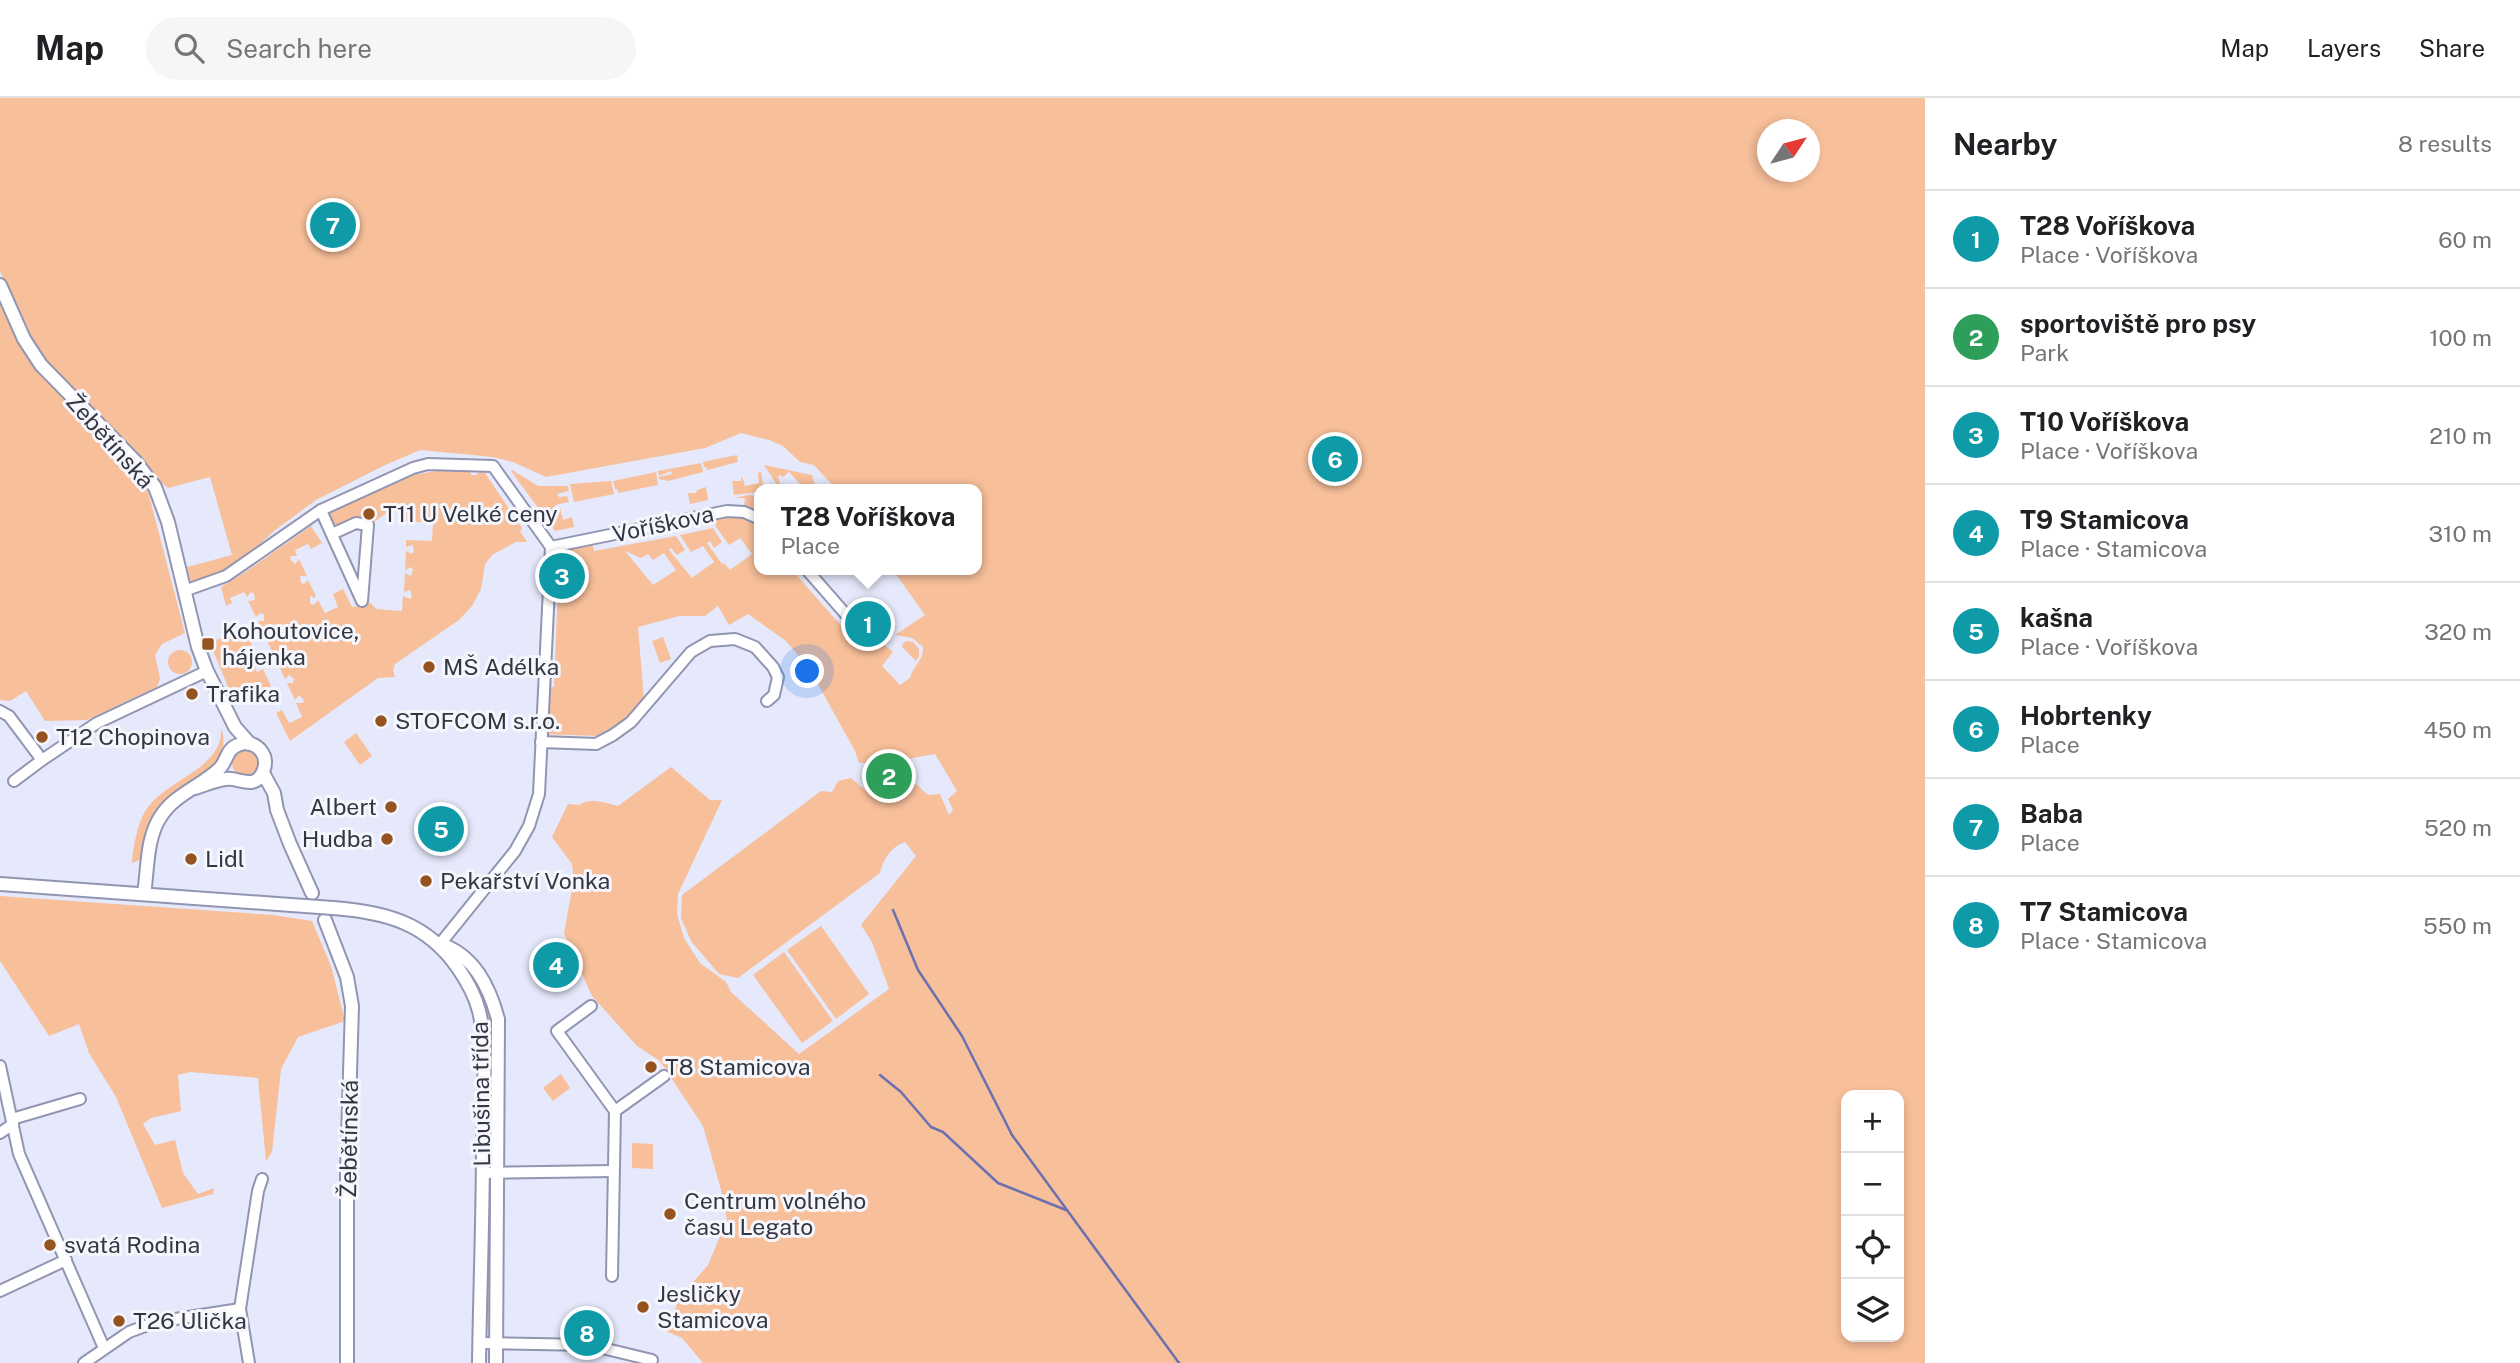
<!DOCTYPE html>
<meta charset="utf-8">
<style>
body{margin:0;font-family:"Public Sans",sans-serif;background:#f6f6f6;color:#202124}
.controls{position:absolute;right:21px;bottom:21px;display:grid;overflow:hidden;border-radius:14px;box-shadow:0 4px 10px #0003}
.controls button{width:63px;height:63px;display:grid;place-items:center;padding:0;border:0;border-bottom:2px solid #e0e0e0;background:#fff;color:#202124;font:35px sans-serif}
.compass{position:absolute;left:1757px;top:21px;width:63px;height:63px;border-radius:50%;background:#fff;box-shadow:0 4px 10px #0003;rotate:54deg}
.you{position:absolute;left:808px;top:574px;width:24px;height:24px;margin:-18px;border:5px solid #fff;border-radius:50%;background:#1a73e8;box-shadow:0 0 0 10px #1a73e833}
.badge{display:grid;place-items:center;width:46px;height:46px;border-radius:50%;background:#955320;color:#fff;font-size:23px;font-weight:700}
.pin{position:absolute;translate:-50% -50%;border:4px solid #fff;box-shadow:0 2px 7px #0006}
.popup{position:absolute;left:754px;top:386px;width:228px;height:91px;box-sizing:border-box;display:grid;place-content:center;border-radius:14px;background:#fff;filter:drop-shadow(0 2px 5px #0005);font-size:23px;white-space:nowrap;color:#757577}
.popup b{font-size:26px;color:#202124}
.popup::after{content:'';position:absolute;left:50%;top:100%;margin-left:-14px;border:14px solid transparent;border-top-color:#fff}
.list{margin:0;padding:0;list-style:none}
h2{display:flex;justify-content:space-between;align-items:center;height:91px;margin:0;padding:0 28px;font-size:30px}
h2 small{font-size:23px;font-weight:400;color:#757577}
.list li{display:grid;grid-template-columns:46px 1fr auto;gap:21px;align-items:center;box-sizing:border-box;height:98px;padding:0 28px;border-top:2px solid #e0e0e0}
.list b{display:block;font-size:26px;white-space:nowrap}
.list p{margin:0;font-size:23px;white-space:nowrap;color:#757577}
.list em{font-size:23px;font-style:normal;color:#757577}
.icon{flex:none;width:38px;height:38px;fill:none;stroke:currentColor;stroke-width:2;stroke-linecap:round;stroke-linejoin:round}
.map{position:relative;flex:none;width:1925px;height:1265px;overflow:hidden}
header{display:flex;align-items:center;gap:42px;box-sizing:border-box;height:98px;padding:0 35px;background:#fff;border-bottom:2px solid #e0e0e0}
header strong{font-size:33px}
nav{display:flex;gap:38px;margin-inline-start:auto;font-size:24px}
.search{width:490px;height:63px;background:#f6f6f6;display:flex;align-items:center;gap:18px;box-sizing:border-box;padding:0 24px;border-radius:38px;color:#757577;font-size:26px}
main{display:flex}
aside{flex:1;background:#fff}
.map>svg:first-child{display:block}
.green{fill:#f7bf9a;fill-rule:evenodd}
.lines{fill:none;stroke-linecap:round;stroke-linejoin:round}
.stream{stroke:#6b70b1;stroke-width:2.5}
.minor-casing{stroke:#9195b2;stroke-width:14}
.tertiary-casing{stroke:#9195b2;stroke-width:16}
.minor{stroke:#fff;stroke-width:10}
.tertiary{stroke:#fff;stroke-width:12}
.tertiary-bridge-casing{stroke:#9195b2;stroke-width:16;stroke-linecap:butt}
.tertiary-bridge{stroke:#fff;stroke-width:12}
.poi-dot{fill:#955320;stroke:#f6f7fd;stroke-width:2.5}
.labels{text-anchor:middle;stroke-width:6;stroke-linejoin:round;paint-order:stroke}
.street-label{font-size:23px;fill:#343642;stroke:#f6f7fd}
.poi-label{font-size:23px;fill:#343642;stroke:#f6f7fd;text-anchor:start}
</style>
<header>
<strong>Map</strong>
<div class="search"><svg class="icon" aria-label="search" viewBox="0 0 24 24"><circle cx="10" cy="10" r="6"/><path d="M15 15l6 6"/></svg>Search here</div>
<nav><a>Map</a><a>Layers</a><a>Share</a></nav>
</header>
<main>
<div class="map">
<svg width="1925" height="1265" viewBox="0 0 1925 1265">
<rect width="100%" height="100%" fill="#e6e9fb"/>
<g class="green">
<path d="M0 0H1925V1265H703L682 1240 666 1233 680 1199 708 1167 727 1122 721 1092 703 1028 660 963 637 948 592 898 564 835 574 781 572 766 552 739 568 706 579 707C589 699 606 705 618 708L671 669 710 702H722L678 796 677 816 684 840 700 865 726 884 731 894 799 956 889 891 872 844 861 827 916 758 905 744C891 749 883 761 880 775L738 880 719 876 691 843 681 820 682 797 821 693 832 694 838 683 851 680 873 699 916 686 928 697 940 696 949 717 953 712 948 701 957 693 935 656 885 665H859L855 653 809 570 786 543 748 516 729 527 718 508 705 518H679L638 529 644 602 622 625 598 638 541 636 544 590 554 589 558 487H566L567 474 550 472 551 449 591 441 594 453 676 438 685 452 677 457 671 450 669 452 692 480 714 464 703 448 691 454 680 437 713 430 722 444 714 450 710 443 707 445 722 466 724 465 730 472 752 456 740 440 729 447 716 429 715 420H745L757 426 760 472H792L858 547 870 535 893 554 882 568 900 587 910 580C913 567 924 563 923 549L912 540 895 537 925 517 893 472H976V391H836L814 367 800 364 783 348 769 342 741 335 705 350 546 379 513 364 493 359 420 352 383 368 316 402 274 433 235 469 216 477 191 484 187 469 232 457 210 379 168 390 157 381 139 359 45 263 29 238 0 173ZM1768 32H1810V74H1768ZM625 453 641 460 648 456 653 462 664 455 676 472 653 487ZM1846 997H1899V1239H1846Z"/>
<path d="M0 201C10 224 19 248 35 268 68 311 113 343 146 386L185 535 162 546 155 557 160 581 157 589 87 622 45 623 26 593 10 603 0 602Z"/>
<polygon points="737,357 738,364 707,372 706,369 704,369 703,364"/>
<polygon points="701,365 703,374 668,383 659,381 659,379 672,376 671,373 659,378 658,373"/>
<polygon points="764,367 812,377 816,391 809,386 804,390 789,374 783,379 780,377 778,379 781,388 779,390"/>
<polygon points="442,372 470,373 471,377 476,377 479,374 485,375 522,430 520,433 527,444 516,444 492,457 485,466 481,491 472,508 459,522 395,566 393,572 395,579 378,580 290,643 276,615 282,612 289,625 302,619 296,605 303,605 304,602 299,597 295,602 287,585 293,585 294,581 289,577 285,581 277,564 283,564 284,560 280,556 276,561 267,543 274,543 275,539 270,535 266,540 258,523 264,523 264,516 260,515 256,519 248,503 255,502 254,496 251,494 247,499 244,494 230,500 232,505 226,508 221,489 247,473 311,428 322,445 311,451 308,446 295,452 297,458 291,458 290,461 295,466 299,461 307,478 300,478 301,485 304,486 308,482 316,498 314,500 312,498 310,499 310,505 314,507 318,502 325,515 338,509 333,496 343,491 352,509 371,505 376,511 402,513 403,498 410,501 412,498 410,492 404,494 405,475 411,478 413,472 411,469 405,472 406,453 412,456 414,453 413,447 406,449 406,442 432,443 433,425 403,423 403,414 389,413 374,424 374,412 364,411 363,424 337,429 333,427 328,416 413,377"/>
<polygon points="512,372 538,388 568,388 569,393 557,396 559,399 567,398 569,404 555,407 556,411 560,410 563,422 572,419 574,429 555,433 511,373"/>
<polygon points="656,374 658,387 618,395 617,391 615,391 613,383"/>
<polygon points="761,374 764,391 760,391 759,394 734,397 732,383 741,383 742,378 745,388 759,385 758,375"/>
<polygon points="611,383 614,396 574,404 570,386"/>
<polygon points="706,389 708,402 690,406 688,395 696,395 697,392"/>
<polygon points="748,397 759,398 759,414 744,408 745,400 734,400"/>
<polygon points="244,530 252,547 246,549 247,553 253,551 261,567 255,570 257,574 263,571 271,588 258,595 256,592 244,597 245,602 235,606 208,540 215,539 216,542 227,538 227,534"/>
<polygon points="663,539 671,561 660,565 652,543"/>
<polygon points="907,543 913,544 919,551 919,559 916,563 902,549 903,545"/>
<circle cx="180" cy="564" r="12"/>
<path d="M221 629C227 645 222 658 210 670L211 673C164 705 151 698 142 761L132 765C133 749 138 722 148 709 170 680 225 669 221 629Z"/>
<polygon points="356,635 372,658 360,667 344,644"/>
<circle cx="245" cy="665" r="13"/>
<polygon points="907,669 910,685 871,693 869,672"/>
<polygon points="0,798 273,817 312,823 331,868 345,923 298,939 281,971 272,1054 266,1063 258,980 190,974 178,977 181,1013 151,1020 143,1026 155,1047 175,1042 183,1075 198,1096 214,1090 213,1096 162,1110 116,999 89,955 79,926 49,938 0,863"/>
<polygon points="821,828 869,896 836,921 787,852"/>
<polygon points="784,854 833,923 802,945 753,877"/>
<polygon points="480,886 492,916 491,1059 488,1057 475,889"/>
<polygon points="561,976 570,990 553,1003 543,990"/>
<polygon points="632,1045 653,1046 653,1071 632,1070"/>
<polygon points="487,1096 494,1096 489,1230 486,1229"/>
</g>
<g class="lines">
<g class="stream">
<polyline points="893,812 918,872 962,938 1012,1037 1179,1265"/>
<polyline points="880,977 901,994 931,1029 943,1034 998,1085 1066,1112"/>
</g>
<defs>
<g id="minor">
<polyline points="321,412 323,417 362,503 368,427 356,425 332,436"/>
<polyline points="551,449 727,413 744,414 760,421"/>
<polyline points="807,472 863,536"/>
<polyline points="184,493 226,478 321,412 413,370 428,366 493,368 551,449"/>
<polyline points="0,613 9,618 42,662 97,625 207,573"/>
<polyline points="541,644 596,646 613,637 631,624 691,554 710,543 735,541 755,549 773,569 778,579 774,597 767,603"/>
<polyline points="14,683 42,662"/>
<polyline points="440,846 515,753 529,728 539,696 551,449"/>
<polyline points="591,908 557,933 615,1013 612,1178"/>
<polyline points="0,968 19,1056 104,1250"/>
<polyline points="615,1013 664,978"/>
<polyline points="12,1021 80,1001"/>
<polyline points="0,1035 13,1026"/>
<polyline points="483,1075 613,1073"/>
<polyline points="0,1193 66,1162"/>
<polyline points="479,1245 590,1247 652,1262"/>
<polyline points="84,1265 129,1234 156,1224 240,1211"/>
<polyline points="249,1265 240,1211 258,1093 262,1081"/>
</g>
<g id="tertiary">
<polyline points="0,187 24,241 41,267 135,363 155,389 168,424 198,549 207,573 235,629 250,646"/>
<polyline points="263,675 274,695 277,712 290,746 312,795"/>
<polyline points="0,786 291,807"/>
<path d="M144 796C148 771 146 740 161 718 174 697 201 688 219 671 227 664 226 651 238 647 246 643 256 646 261 653 266 659 266 667 263 674 254 693 239 679 226 681 215 682 205 687 195 690"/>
<path d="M333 810C386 814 427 825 458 870 467 883 475 897 479 913 488 948 483 1008 483 1046 483 1119 480 1192 479 1265"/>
<polyline points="325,822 347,879 352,908 347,1075 347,1265"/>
<path d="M440 846C474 857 489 888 498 921L496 1265"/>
</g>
</defs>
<use href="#minor" class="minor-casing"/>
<use href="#tertiary" class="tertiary-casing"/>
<use href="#minor" class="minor"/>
<use href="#tertiary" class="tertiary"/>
<defs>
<polyline id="tertiary-bridge" points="291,807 333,810"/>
</defs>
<use href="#tertiary-bridge" class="tertiary-bridge-casing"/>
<use href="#tertiary-bridge" class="tertiary-bridge"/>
</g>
<g class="poi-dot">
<circle cx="369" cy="416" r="7"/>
<rect x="201" y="539" width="14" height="14" rx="3.5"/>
<circle cx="429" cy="569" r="7"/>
<circle cx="192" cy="596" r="7"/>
<circle cx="381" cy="623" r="7"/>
<circle cx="42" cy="639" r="7"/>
<circle cx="391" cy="709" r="7"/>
<circle cx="387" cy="741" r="7"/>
<circle cx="191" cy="761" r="7"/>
<circle cx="426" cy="783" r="7"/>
<circle cx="651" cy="969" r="7"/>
<circle cx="670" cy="1116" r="7"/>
<circle cx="50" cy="1147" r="7"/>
<circle cx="643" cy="1209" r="7"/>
<circle cx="119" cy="1223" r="7"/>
</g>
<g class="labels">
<g class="street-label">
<text transform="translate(110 343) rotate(48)" y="8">Žebětínská</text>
<text transform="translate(663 426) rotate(-12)" y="8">Voříškova</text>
<text transform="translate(481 996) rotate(-91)" y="8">Libušina třída</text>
<text transform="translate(349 1041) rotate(-89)" y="8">Žebětínská</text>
</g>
<g class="poi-label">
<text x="383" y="424">T11 U Velké ceny</text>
<text x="222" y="541">Kohoutovice,<tspan x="222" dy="26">hájenka</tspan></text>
<text x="443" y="577">MŠ Adélka</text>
<text x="206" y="604">Trafika</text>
<text x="395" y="631">STOFCOM s.r.o.</text>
<text x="56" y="647">T12 Chopinova</text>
<text x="377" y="717" text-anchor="end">Albert</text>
<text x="373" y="749" text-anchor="end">Hudba</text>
<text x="205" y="769">Lidl</text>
<text x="440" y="791">Pekařství Vonka</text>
<text x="665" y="977">T8 Stamicova</text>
<text x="684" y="1111">Centrum volného<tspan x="684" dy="26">času Legato</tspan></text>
<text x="64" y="1155">svatá Rodina</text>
<text x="657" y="1204">Jesličky<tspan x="657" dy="26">Stamicova</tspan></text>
<text x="133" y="1231">T26 Ulička</text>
</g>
</g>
</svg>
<div class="controls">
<button>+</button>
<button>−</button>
<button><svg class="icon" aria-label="locate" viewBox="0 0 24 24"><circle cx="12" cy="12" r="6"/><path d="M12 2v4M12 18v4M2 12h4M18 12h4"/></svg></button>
<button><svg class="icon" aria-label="layers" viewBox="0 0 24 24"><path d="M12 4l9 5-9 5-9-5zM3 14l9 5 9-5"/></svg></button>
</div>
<svg class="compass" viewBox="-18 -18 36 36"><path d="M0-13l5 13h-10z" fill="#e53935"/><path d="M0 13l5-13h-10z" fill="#757577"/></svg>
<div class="you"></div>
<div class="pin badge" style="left:868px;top:526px;background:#0f9aa8">1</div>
<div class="popup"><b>T28 Voříškova</b>Place</div>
<div class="pin badge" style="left:889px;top:678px;background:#2e9e5b">2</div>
<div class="pin badge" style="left:562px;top:478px;background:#0f9aa8">3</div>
<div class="pin badge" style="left:556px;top:867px;background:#0f9aa8">4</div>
<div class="pin badge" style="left:441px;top:731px;background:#0f9aa8">5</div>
<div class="pin badge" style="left:1335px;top:361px;background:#0f9aa8">6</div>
<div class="pin badge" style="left:333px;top:127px;background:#0f9aa8">7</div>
<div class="pin badge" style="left:587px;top:1235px;background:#0f9aa8">8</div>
</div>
<aside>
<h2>Nearby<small>8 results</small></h2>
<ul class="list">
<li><span class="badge" style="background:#0f9aa8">1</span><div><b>T28 Voříškova</b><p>Place · Voříškova</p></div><em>60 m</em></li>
<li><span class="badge" style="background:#2e9e5b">2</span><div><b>sportoviště pro psy</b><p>Park</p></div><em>100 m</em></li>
<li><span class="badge" style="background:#0f9aa8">3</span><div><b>T10 Voříškova</b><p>Place · Voříškova</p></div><em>210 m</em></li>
<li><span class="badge" style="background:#0f9aa8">4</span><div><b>T9 Stamicova</b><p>Place · Stamicova</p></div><em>310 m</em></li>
<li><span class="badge" style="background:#0f9aa8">5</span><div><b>kašna</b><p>Place · Voříškova</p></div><em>320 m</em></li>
<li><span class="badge" style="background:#0f9aa8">6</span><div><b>Hobrtenky</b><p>Place</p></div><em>450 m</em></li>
<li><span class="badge" style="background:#0f9aa8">7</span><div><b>Baba</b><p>Place</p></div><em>520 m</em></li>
<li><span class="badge" style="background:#0f9aa8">8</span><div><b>T7 Stamicova</b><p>Place · Stamicova</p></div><em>550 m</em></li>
</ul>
</aside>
</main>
